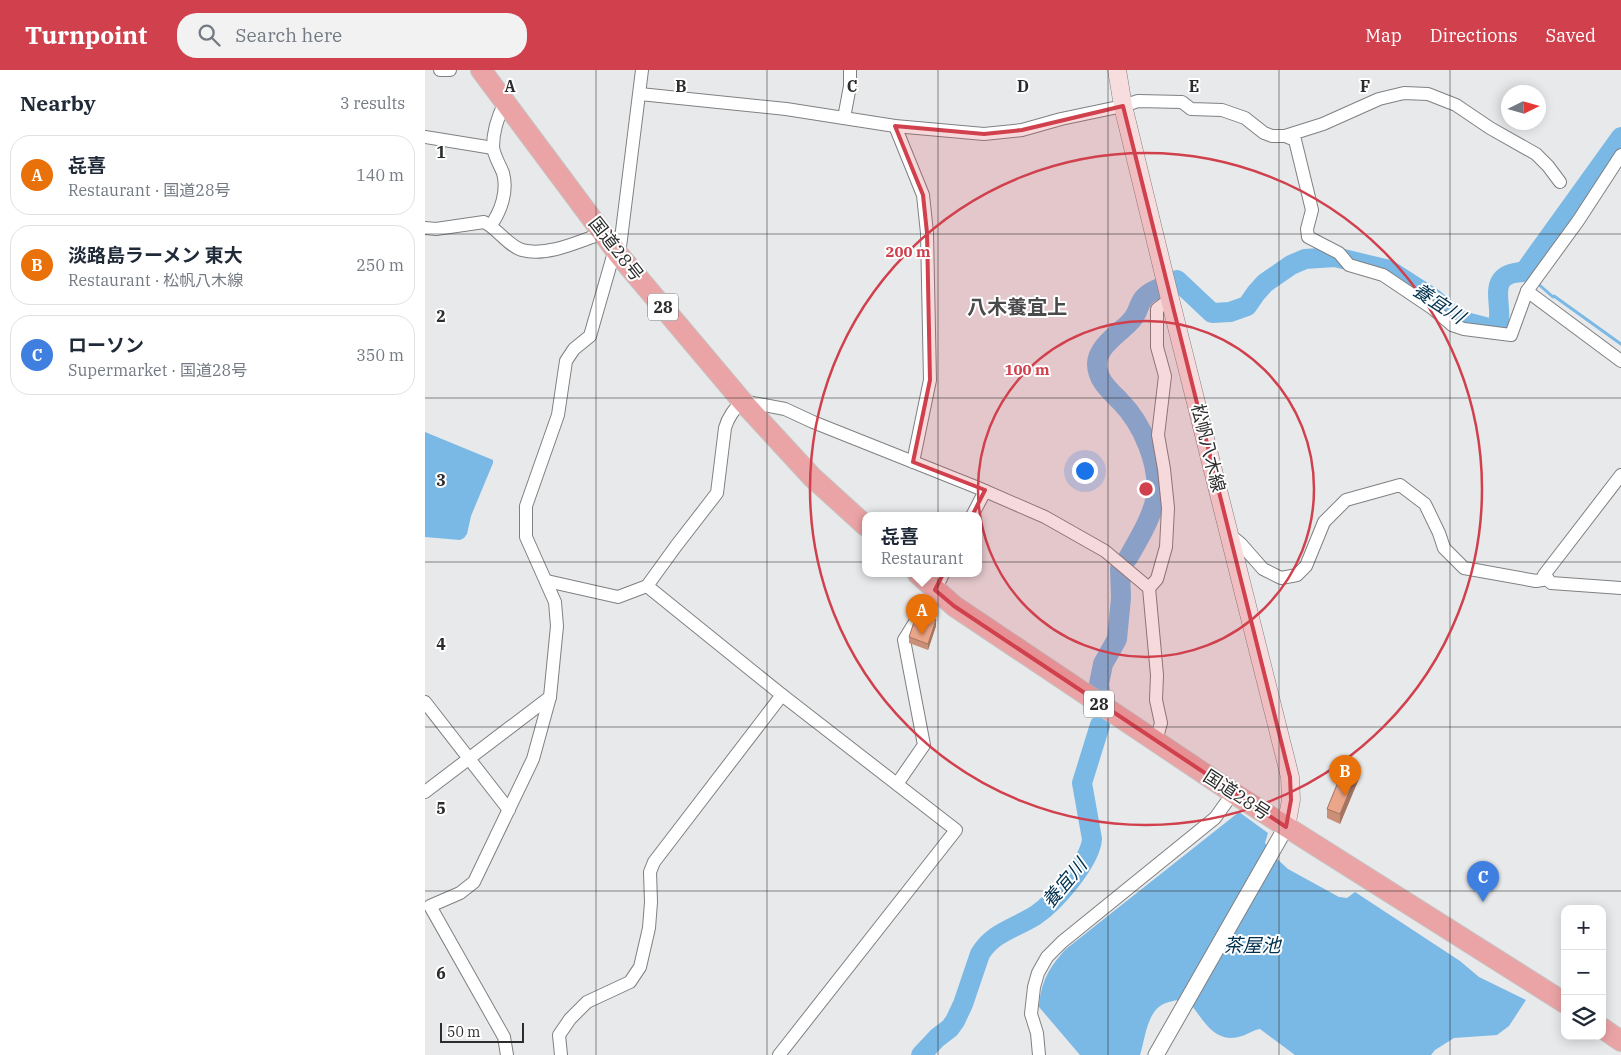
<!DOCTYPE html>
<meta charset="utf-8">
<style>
body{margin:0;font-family:"IBM Plex Serif","Noto Sans JP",serif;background:#f2f2f3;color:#1f2937}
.controls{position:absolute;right:15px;bottom:15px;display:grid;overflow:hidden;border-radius:10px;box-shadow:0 2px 12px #0003}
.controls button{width:45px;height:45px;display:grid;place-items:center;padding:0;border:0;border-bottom:1px solid #e0e1e3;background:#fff;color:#1f2937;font:25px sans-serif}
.compass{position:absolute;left:1076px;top:15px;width:45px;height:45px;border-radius:50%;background:#fff;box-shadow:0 2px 12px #0003;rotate:85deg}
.scale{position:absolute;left:15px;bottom:12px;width:84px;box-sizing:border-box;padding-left:5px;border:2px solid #2c2c2d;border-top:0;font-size:14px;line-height:18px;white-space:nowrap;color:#2c2c2d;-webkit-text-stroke:4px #fff;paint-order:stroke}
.you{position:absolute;left:659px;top:400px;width:18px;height:18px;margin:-12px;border:4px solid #fff;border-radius:50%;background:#1a73e8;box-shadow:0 0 0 8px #1a73e833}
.badge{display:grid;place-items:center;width:32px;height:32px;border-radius:50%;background:#d0404d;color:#fff;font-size:16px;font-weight:700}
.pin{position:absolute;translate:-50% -41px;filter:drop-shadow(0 1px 2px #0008)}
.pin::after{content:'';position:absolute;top:26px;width:18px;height:15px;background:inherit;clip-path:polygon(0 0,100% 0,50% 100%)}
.popup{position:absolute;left:437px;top:442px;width:120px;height:65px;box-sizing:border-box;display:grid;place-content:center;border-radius:10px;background:#fff;filter:drop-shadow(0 1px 4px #0005);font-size:16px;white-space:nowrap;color:#747a83}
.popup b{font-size:19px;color:#1f2937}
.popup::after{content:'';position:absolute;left:50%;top:100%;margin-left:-10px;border:10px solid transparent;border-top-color:#fff}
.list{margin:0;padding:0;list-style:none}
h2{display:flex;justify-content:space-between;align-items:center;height:65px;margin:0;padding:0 20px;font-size:21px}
h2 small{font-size:16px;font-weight:400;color:#747a83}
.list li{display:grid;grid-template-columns:32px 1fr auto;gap:15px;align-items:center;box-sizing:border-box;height:80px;margin:0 10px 10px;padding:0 10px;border:1px solid #e0e1e3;border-radius:20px}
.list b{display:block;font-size:19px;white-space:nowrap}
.list p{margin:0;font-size:16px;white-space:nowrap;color:#747a83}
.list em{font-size:16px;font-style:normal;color:#747a83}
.icon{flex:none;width:28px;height:28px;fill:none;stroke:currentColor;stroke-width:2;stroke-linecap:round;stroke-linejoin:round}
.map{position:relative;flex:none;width:1196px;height:985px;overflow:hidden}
header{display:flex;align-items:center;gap:30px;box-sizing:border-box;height:70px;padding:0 25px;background:#d0404d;color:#fff}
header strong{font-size:24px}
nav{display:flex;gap:28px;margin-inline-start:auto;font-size:18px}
.search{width:350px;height:45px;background:#f2f2f3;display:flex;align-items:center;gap:12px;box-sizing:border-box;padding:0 18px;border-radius:20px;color:#747a83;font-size:19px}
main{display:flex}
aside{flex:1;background:#fff}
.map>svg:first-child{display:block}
.water{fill:#7ab8e5}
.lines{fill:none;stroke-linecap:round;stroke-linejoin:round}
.stream{stroke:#7ab8e5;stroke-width:3}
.river{stroke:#7ab8e5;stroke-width:20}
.minor-casing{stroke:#7f8082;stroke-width:14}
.tertiary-casing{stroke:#7f8082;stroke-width:17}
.secondary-casing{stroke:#7f8082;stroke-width:19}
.trunk-casing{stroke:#c4c4c4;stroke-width:22}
.minor{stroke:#fff;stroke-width:12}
.tertiary{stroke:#fff;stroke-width:15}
.secondary{stroke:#f8ddde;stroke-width:18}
.trunk{stroke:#eba4a6;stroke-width:20}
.wall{fill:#ca8f77}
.shaded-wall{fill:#a47461}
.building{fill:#eba68a;stroke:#a47461}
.marked{fill:#d0404d;fill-opacity:0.2;stroke:#d0404d;stroke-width:4;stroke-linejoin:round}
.grid{fill:none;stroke:#2c2c2d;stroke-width:1;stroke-opacity:0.55}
.ring{fill:none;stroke:#d0404d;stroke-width:2.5}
.labels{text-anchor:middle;stroke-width:4;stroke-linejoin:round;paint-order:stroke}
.shield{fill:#fff;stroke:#6b6b6c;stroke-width:1}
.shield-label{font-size:16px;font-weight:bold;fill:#2c2c2d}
.street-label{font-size:18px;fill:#2c2c2d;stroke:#fff}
.water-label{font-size:19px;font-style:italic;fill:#00314e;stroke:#fff}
.quarter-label{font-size:20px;font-weight:bold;fill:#4a4a4c;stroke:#fff}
.grid-label{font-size:16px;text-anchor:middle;font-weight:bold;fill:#2c2c2d;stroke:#fff;stroke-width:4;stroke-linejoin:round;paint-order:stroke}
.centre{fill:#d0404d;stroke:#fff;stroke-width:2.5}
.ring-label{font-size:15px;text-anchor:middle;font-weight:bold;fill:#d0404d;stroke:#fff;stroke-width:4;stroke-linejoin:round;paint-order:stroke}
</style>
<header>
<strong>Turnpoint</strong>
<div class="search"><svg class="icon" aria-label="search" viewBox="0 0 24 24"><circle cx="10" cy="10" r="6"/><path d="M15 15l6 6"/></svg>Search here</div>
<nav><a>Map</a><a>Directions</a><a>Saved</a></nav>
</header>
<main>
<aside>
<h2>Nearby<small>3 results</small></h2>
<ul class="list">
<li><span class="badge" style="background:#e8710a">A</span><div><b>㐂喜</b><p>Restaurant · 国道28号</p></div><em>140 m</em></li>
<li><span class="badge" style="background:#e8710a">B</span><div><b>淡路島ラーメン 東大</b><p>Restaurant · 松帆八木線</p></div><em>250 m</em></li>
<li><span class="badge" style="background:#3f7fe0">C</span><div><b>ローソン</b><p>Supermarket · 国道28号</p></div><em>350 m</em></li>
</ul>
</aside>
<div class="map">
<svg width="1196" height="985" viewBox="0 0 1196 985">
<rect width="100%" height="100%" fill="#e8e9eb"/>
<g class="water">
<polygon points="0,362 68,390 68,393 46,446 42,464 39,468 35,470 0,467"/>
<path d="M814 742 843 763 840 773 850 787 863 799 914 827 922 828 930 822 1035 891 1054 907 1101 930 1084 956 1072 965 1029 968 1010 980 1006 985H870L835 959C828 960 823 964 817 966 789 975 779 950 764 932 757 929 752 930 744 932 722 937 721 966 715 985H655L614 937C616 912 624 897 641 879Z"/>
</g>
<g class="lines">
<g class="stream">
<polyline points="1099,202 1106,208"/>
<polyline points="1111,212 1128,227 1129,226 1196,274"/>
</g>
<g class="river">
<path d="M751 211 752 210 787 243 805 242 822 236 831 223 840 213 866 195 880 189 910 187 964 200 1009 229 1033 250 1071 260C1083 240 1055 203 1099 202L1196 67"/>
<path d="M703 488C713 470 728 446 731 426 735 394 717 353 695 331 685 321 672 310 672 294 672 277 694 263 704 253 719 239 708 230 732 219"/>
<polyline points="675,622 674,614 678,594 692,569 696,528 695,499"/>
<path d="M496 985 512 968 525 958 530 951 538 934 555 884C568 862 591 858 611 845 630 832 665 792 667 769L657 713 675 655"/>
</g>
<defs>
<g id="minor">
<polyline points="15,0 25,0"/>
<polyline points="215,24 361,39 470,56 559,64 597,60 636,49 698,36 713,31 757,32 766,39 797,40 820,48 839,63 847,66 860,66 870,70 887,140 882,159 883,167 914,183 924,195 958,205 1007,238 1027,255 1039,259 1086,265 1102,221 1153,151 1196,85"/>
<polyline points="419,48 425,16 425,0"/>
<polyline points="470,56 498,125 502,163 505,310 488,392"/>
<polyline points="860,66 898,54 954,29 979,23 1003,24 1031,35 1065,58 1111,84 1123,96 1135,112"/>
<polyline points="0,67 68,78"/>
<path d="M66 155C76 141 83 121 78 103 75 95 69 86 68 77 68 62 73 46 80 32"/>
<path d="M0 158 11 159 59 152C73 159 82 175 97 180 122 187 155 171 178 163"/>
<polyline points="194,185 217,0"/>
<polyline points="1102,221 1196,291"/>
<polyline points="1196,405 1119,505 1126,513 1196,518"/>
<polyline points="547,446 560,421"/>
<polyline points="805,465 816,474 838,499 856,508 872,505 881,496 899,452 921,430 975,415 1000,434 1014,463 1019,478 1039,498 1111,511 1123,509"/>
<path d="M122 511 193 527 222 516 251 476 292 423 300 358C303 347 309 340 317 331L360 339 388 352 551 417 620 447 680 481 724 518 732 605 731 630 736 653 731 671"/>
<polyline points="222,516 357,625 531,760 354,985"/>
<polyline points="724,518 732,509 741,477 743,438 739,399 733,365 740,306 732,277 732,239 745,229"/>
<polyline points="0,632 84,740"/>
<polyline points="472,714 499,675 479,570 510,520 518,504"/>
<polyline points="0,722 125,627"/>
<polyline points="82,985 79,967 5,836 35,823 49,812 108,689 125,627 132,556 130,532 101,467 101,436 133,345 141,291 149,279 165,266 190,179"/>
<polyline points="136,985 134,965 145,949 162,932 205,912 215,897 224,858 226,832 225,802 229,792 357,625"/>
<polyline points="614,985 612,963 606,944 609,917 613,903 622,887 637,872 790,748 808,723"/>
</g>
<polyline id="tertiary" points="731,985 861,757"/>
<polyline id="secondary" points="692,0 698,36 745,229 865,707 866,730 861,757"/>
<g id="trunk">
<polyline points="56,0 194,185 317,331 387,407 441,456"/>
<polyline points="493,504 529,536 808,723 1140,933"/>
<polyline points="1177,958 1196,971"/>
</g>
</defs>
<use href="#minor" class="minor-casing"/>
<use href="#tertiary" class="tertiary-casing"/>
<use href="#secondary" class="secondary-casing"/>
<use href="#trunk" class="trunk-casing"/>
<use href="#minor" class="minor"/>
<use href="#tertiary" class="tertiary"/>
<use href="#secondary" class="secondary"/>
<use href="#trunk" class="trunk"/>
</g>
<g class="wall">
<polygon points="511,556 503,580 484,573 484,567"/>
<polygon points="935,706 915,754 902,748 902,739"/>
</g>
<g class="shaded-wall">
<polygon points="511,550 511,556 503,580 503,574"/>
<polygon points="935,696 935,706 915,754 915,744"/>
</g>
<g class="building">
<polygon points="492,543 511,550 503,574 484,567"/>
<polygon points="922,690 935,696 915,744 902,739"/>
</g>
<path class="marked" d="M698 36 865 707 866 730 861 757 529 536 510 520 560 420 488 392 505 310 502 163 498 125 470 56 559 64 597 60Z"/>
<path class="grid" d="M171 0V985M342 0V985M513 0V985M683 0V985M854 0V985M1025 0V985M0 164H1196M0 328H1196M0 492H1196M0 657H1196M0 821H1196"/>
<g class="ring">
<circle cx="721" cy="419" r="168"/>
<circle cx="721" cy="419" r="336"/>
</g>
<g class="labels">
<g class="shield">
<rect x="223" y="223.5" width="30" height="27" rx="4"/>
<rect x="659" y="620.5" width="30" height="27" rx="4"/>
</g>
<g class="shield-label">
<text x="238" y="243">28</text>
<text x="674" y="640">28</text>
</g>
<g class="street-label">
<text transform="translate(191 179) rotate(52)" y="6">国道28号</text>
<text transform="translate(783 378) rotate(76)" y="6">松帆八木線</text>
<text transform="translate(812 725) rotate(33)" y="6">国道28号</text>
</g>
<g class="water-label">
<text transform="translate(1014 233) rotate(33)" y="7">養宜川</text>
<text transform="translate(639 813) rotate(-50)" y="7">養宜川</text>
<text x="827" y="882">茶屋池</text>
</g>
<g class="quarter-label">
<text x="592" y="244">八木養宜上</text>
</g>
</g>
<g class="grid-label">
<text x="85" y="22">A</text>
<text x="256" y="22">B</text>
<text x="427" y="22">C</text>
<text x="598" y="22">D</text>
<text x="769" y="22">E</text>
<text x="940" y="22">F</text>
<text x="16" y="88">1</text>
<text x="16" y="252">2</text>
<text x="16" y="416">3</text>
<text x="16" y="580">4</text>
<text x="16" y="744">5</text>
<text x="16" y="909">6</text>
</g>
<circle cx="721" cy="419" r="8" class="centre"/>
<g class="ring-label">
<text x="483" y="187">200 m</text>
<text x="602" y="305">100 m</text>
</g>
</svg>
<div class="controls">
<button>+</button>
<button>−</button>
<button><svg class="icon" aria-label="layers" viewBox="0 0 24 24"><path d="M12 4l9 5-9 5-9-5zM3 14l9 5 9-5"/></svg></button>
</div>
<svg class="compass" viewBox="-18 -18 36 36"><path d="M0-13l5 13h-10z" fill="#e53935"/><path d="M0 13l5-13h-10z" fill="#747a83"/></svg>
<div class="scale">50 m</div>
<div class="you"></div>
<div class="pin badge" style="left:497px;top:565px;background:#e8710a">A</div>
<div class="popup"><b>㐂喜</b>Restaurant</div>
<div class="pin badge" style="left:920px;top:726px;background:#e8710a">B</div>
<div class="pin badge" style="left:1058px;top:832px;background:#3f7fe0">C</div>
</div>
</main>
